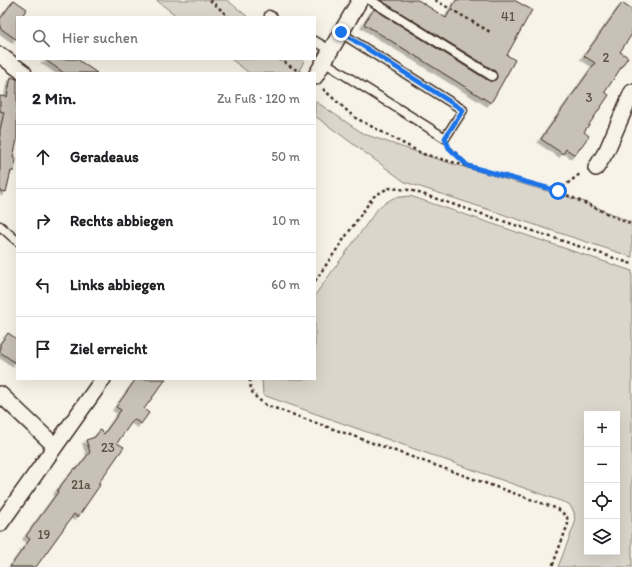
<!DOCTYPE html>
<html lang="de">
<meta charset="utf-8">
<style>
body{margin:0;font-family:Itim,sans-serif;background:#f2f2f2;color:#202124}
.controls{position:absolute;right:12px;bottom:12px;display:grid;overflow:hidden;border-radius:0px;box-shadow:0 4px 16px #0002}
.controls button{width:36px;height:36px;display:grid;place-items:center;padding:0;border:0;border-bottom:1px solid #e0e0e0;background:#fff;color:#202124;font:20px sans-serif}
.stop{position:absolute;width:12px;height:12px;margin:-9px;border:3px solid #1a73e8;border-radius:50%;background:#fff}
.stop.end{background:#1a73e8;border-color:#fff;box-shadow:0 1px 4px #0008}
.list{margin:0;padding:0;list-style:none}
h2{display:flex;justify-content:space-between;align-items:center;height:52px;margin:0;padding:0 16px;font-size:17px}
h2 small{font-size:13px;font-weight:400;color:#757577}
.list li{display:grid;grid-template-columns:26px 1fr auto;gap:12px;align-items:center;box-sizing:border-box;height:64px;padding:0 16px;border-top:1px solid #e0e0e0}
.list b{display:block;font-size:15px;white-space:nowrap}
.list em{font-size:13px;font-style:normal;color:#757577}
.icon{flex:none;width:22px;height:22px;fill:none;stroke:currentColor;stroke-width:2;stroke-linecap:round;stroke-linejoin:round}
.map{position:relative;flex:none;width:632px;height:567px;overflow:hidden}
.search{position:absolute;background:#fff;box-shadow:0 4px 16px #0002;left:16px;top:16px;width:300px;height:44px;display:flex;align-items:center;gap:10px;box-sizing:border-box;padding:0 14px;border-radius:0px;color:#757577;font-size:15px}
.panel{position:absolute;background:#fff;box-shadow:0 4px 16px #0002;left:16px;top:72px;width:300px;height:308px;border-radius:0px}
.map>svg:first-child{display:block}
.green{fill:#dbd6cb;stroke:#8b8074;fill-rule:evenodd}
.building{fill:#c8c1b6;stroke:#3b2a1e;filter:url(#shadow)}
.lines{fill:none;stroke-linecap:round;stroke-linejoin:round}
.service-casing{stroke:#3b2a1e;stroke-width:11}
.minor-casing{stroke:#3b2a1e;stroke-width:18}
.path{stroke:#3b2a1e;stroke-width:2.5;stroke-dasharray:3 3;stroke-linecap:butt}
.service{stroke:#f7f3e8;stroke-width:8}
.minor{stroke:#f7f3e8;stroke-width:15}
.route{stroke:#1a73e8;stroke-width:5}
.labels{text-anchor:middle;stroke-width:4;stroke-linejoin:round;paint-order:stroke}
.number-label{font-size:13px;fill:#5e5044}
</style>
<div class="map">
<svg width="632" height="567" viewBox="0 0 632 567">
<defs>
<filter id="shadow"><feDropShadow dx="-3.5" dy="3.5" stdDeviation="0" flood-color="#0004"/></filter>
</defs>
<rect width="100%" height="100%" fill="#f7f3e8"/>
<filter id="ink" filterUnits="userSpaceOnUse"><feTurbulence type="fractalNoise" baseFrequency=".025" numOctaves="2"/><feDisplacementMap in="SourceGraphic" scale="8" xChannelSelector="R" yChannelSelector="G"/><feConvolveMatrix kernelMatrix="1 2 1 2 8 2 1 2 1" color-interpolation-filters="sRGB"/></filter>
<g filter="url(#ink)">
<g class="green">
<polygon points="156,0 227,0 248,17 178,17"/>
<polygon points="231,59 301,59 304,61 298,73 249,73"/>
<polygon points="315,101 364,134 443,161 585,202 632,223 632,257 405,182 315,116"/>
<path d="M410 196 632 271V567H558L575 523 574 512 569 504 263 395 262 379H315V295L379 207 393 198ZM587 414H617V552H587Z"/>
</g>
<g class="building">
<polygon points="14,0 27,9 21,17 17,17 17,40 0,28 0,19"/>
<polygon points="380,0 418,0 446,18 456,0 514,0 532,10 507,55 515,60 491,103 364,24 374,9 489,81 492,81 496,79 497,76 495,71"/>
<polygon points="622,3 632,10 632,34 620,52 628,57 605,92 609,95 584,132 589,136 575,155 566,149 563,154 541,139 595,63 584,56"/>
<polygon points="44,59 77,59 97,73 64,73"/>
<polygon points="11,77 17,79 17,140 13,158 16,159 14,171 11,171 6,192 0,191 0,130 4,112 0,111 0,96 7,97"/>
<polygon points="8,333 17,339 17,364 0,352 0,344"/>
<polygon points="136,379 166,379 144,409 149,413 141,424 134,419 117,443 124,447 98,484 100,485 78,517 74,514 36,567 10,567 30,539 26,536 58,492 57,491 68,476 69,476 75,468 77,469 90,452 86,440 95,437 100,430 104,434 121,410 116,407"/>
</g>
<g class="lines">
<defs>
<g id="service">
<polyline points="370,0 492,76"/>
<polyline points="269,15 273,17"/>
<polyline points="315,41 330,50"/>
<polyline points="324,62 445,138 463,110 341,33"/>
<polyline points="0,226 17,241"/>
</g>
<g id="minor">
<polyline points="0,55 24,73"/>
<polyline points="315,77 360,0"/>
<polyline points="596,168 607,150 632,92"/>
<polyline points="0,394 55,446"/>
<polyline points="0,524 103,379"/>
</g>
</defs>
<use href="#service" class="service-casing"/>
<use href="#minor" class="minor-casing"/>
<g class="path">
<polyline points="210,0 229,17"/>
<polyline points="435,0 492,33"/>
<polyline points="279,59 301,73"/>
<polyline points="323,89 354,117 423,154 558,191 632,225"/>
<polyline points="450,148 468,166"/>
<polyline points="558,191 581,173"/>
<polyline points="315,281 373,197 388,188 410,190 632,264"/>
<path d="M250 379C250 394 255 397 266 405L558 509 567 517 568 524 552 567"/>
</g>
<use href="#service" class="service"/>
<use href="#minor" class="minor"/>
</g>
</g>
<g class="lines" filter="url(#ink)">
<polyline class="route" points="341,32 463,110 445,138 449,148 468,166 558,191"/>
</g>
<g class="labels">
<g class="number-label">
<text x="508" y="21">41</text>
<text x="606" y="62">2</text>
<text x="589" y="102">3</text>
<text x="108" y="452">23</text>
<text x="81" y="489">21a</text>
<text x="44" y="539">19</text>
</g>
</g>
</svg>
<div class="controls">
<button>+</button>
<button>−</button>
<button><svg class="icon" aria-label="locate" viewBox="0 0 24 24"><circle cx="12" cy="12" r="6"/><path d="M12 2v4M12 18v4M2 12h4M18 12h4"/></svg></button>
<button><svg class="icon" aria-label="layers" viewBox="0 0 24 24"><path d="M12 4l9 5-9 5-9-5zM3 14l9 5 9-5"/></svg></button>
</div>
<div class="stop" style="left:558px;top:191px"></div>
<div class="stop end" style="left:341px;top:32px"></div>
<div class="search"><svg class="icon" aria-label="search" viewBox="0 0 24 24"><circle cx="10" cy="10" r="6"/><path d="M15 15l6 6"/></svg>Hier suchen</div>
<section class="panel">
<h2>2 Min.<small>Zu Fuß · 120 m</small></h2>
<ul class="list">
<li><svg class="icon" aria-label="ahead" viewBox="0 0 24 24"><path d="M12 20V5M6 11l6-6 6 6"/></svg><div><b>Geradeaus</b></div><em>50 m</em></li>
<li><svg class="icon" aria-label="right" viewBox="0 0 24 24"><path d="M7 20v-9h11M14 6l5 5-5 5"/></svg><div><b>Rechts abbiegen</b></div><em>10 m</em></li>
<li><svg class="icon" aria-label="left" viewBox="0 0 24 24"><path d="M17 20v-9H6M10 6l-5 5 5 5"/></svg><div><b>Links abbiegen</b></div><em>60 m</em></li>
<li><svg class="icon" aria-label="arrive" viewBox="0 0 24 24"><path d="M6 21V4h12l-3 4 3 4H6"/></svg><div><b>Ziel erreicht</b></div></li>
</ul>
</section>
</div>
